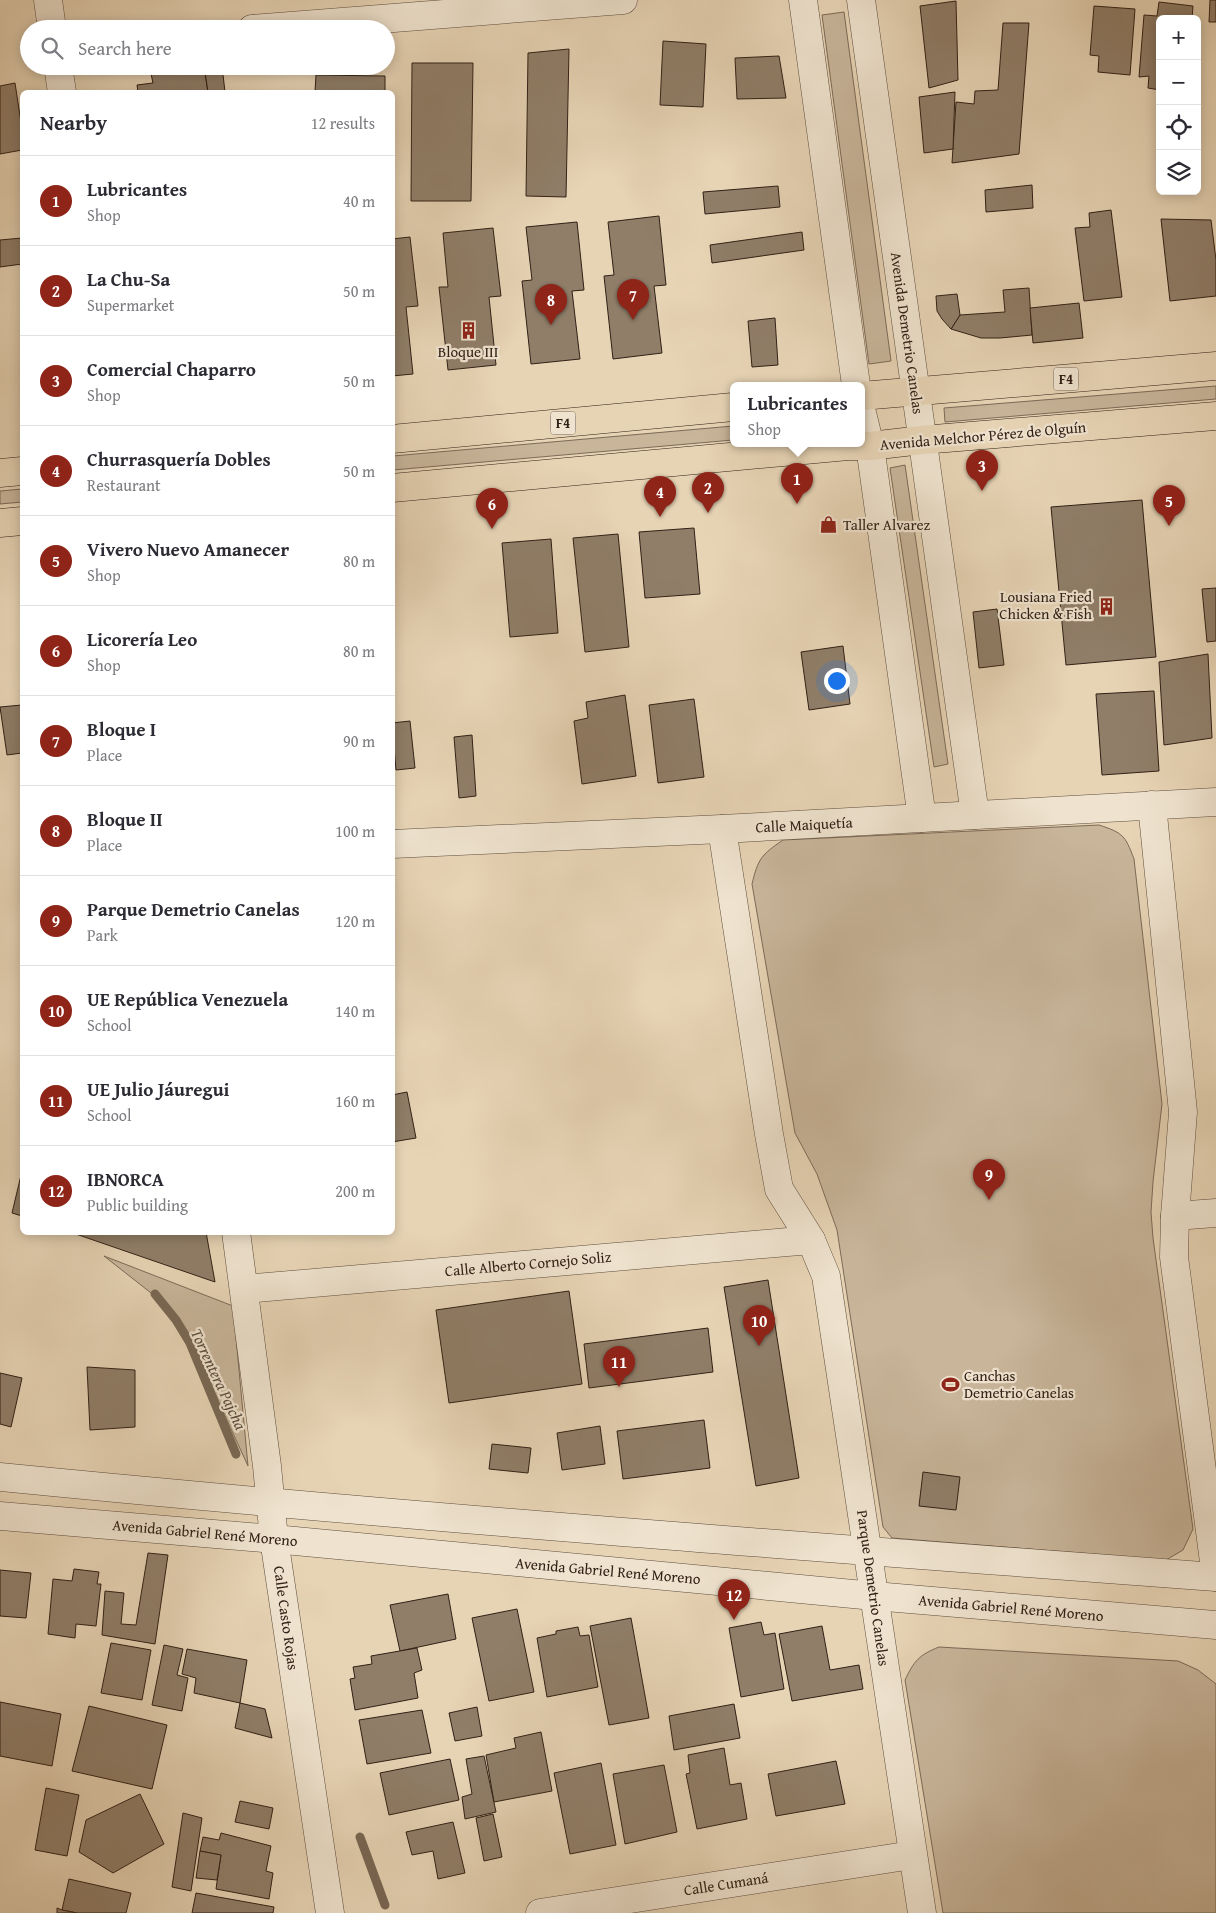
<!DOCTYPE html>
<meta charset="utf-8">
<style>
body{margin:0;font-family:"Gentium Book Plus",serif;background:#f7f7f7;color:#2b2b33}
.controls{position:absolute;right:15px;top:15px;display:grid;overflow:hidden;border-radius:8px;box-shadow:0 2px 12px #0003}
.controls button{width:45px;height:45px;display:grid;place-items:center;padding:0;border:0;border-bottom:1px solid #e1e1e2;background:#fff;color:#2b2b33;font:25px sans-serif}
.you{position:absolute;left:836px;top:680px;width:18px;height:18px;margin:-12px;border:4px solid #fff;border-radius:50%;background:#1a73e8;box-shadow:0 0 0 8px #1a73e833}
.badge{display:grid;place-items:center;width:32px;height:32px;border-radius:50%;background:#8f2418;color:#fff;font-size:16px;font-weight:700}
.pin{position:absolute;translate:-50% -41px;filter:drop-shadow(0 1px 2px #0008)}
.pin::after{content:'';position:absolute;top:26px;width:18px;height:15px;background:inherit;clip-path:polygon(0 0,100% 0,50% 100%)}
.popup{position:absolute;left:730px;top:382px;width:135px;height:65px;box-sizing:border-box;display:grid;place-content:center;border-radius:8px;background:#fff;filter:drop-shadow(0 1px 4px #0005);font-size:16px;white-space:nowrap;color:#7c7c81}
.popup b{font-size:19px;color:#2b2b33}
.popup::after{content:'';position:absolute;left:50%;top:100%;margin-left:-10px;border:10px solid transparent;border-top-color:#fff}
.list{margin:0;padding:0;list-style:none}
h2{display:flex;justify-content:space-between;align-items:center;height:65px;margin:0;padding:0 20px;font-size:21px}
h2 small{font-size:16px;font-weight:400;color:#7c7c81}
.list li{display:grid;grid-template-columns:32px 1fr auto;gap:15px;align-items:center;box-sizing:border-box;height:90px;padding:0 20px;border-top:1px solid #e1e1e2}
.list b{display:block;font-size:19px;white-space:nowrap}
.list p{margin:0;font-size:16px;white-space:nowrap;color:#7c7c81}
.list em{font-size:16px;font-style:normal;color:#7c7c81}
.icon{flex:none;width:28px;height:28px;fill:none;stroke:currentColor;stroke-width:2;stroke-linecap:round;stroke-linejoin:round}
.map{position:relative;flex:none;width:1216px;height:1913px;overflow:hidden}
.search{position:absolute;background:#fff;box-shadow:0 2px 12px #0003;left:20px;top:20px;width:375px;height:55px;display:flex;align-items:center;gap:12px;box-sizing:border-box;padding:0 18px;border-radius:28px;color:#7c7c81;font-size:19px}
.panel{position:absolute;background:#fff;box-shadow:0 2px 12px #0003;left:20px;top:90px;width:375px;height:1145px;border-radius:8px}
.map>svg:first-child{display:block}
.green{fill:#c8b59a;stroke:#7c6a58}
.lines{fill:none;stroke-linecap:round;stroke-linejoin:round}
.stream{stroke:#796755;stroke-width:9}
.building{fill:#907e69;stroke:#312016}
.minor-casing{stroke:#5e4d3e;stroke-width:29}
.tertiary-casing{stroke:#5e4d3e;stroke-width:29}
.trunk-casing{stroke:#312016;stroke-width:29}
.minor{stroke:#efe3cf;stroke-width:28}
.tertiary{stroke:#efe3cf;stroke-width:28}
.trunk{stroke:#e7d4b5;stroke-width:28}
.labels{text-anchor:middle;stroke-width:4.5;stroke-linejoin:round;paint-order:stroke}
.shield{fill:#efe3cf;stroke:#6a5a4e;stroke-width:1}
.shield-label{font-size:14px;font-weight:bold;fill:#312016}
.street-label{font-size:15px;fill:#312016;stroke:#efe3cf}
.poi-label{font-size:15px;fill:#312016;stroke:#efe3cf;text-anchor:start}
.water-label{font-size:16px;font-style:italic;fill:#5b4a3b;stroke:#efe3cf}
</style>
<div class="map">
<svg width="1216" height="1913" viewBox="0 0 1216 1913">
<rect width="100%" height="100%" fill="#e7d4b5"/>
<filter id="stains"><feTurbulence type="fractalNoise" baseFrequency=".004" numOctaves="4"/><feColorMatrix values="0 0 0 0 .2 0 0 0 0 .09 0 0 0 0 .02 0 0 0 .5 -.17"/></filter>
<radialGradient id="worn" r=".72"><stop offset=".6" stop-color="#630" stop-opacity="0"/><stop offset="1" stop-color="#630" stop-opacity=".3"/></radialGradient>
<g class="green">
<polygon points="844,12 891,361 869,364 822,15"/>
<polygon points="1216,386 1216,399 945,422 944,408"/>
<polygon points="733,426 733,440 393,470 393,456"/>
<polygon points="905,465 948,764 934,767 890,468"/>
<polygon points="22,489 22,502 0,504 0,491"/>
<path d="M1099 825C1123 833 1125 835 1134 859L1162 1104 1153 1182 1151 1212 1153 1238 1193 1529 1183 1550 1166 1560 892 1538 883 1527 837 1230 817 1174 795 1133 752 884C758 859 761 855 783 840Z"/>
<polygon points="104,1256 233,1306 248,1466 192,1344 178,1321 160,1300"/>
<path d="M939 1647 1178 1661 1198 1670 1216 1684V1913H943L905 1680C914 1661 919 1655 939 1647Z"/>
</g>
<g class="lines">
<g class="stream">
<polyline points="155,1294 176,1320 190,1343 236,1454"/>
<polyline points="360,1837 385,1905"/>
</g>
</g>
<g class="building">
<polygon points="1210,0 1216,0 1216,22 1209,22"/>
<polygon points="956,1 958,80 929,88 920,6"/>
<polygon points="1159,2 1193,6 1192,19 1160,19 1160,90 1148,88 1149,76 1139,77 1144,15 1157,16"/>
<polygon points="1094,6 1135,9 1130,75 1098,72 1099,56 1090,55"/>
<polygon points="1003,23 1029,23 1019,154 952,163 956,102 974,104 975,91 998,90"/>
<polygon points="663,41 706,44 703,107 660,105"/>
<polygon points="569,49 566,197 526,196 528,53"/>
<polygon points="779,56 786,98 737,99 735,58"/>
<polygon points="412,63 473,63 471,201 411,201"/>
<polygon points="169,66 204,66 208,92 138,92 137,85 153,83 150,69"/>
<polygon points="204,66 222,66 225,92 208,92"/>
<polygon points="316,75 385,76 385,92 315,92"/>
<polygon points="15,83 22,129 22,150 0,154 0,86"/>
<polygon points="955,92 953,149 924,153 919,97"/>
<polygon points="1032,185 1033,208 986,212 985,190"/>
<polygon points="778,186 780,207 705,214 703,192"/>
<polygon points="1111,210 1122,297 1084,301 1075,228 1090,227 1089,213"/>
<polygon points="659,216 666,285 654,286 662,353 613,359 604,276 614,275 608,222"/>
<polygon points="1161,219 1211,220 1216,260 1216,296 1170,301"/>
<polygon points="577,222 584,290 572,291 580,359 531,364 522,281 532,280 526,227"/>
<polygon points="493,228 501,296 489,297 496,365 448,370 439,287 448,287 443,233"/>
<polygon points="802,232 804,250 712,263 710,245"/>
<polygon points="410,237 418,306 406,307 413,374 392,376 392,239"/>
<polygon points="22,238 22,264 0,267 0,240"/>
<polygon points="1029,288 1032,335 1000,338 981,338 951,329 960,315 1005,312 1003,290"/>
<polygon points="957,294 960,315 951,329 942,319 937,311 936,296"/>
<polygon points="1079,303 1083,338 1033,343 1030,308"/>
<polygon points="775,318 778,365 752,367 748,321"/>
<polygon points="1142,500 1156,657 1066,665 1051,507"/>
<polygon points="694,528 700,594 645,598 639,532"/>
<polygon points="618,534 629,647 585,652 573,538"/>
<polygon points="551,539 558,633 510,637 502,543"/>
<polygon points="1216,588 1216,641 1207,642 1202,589"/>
<polygon points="997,609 1004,665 979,668 973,612"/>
<polygon points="843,646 850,704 809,710 801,652"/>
<polygon points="1208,654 1212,738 1164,745 1159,662"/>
<polygon points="1154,691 1159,771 1102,775 1096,694"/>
<polygon points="625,695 636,776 582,784 574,721 588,718 586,702"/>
<polygon points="694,699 704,777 658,783 649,705"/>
<polygon points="22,705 22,753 7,755 0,707"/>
<polygon points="410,721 415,768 396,770 392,723"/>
<polygon points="472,735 476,796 459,798 454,737"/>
<polygon points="407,1092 416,1138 392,1142 392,1095"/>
<polygon points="22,1171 22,1216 12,1213"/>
<polygon points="70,1232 206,1232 215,1282"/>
<polygon points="768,1280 799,1478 756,1486 724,1287"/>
<polygon points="569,1291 582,1384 449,1403 436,1310"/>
<polygon points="708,1328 713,1372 589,1388 584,1344"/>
<polygon points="87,1367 135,1370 135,1427 90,1430"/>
<polygon points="0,1373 22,1378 11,1427 0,1424"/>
<polygon points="704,1420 710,1468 623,1479 617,1431"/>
<polygon points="600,1426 605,1464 562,1470 557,1433"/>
<polygon points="492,1444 531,1448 528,1473 489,1469"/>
<polygon points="923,1472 960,1477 956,1510 919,1506"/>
<polygon points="148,1553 168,1555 155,1644 102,1635 105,1591 124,1593 121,1624 136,1625"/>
<polygon points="74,1569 99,1572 97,1584 101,1584 96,1626 76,1624 75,1638 48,1634 53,1579 72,1581"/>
<polygon points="0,1570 31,1573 26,1618 0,1616"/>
<polygon points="448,1594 456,1639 400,1651 390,1605"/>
<polygon points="517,1609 534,1692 489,1701 472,1618"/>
<polygon points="631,1618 649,1718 609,1725 590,1626"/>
<polygon points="761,1622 764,1635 775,1633 784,1689 741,1697 729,1628"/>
<polygon points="822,1626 830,1670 859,1665 863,1689 792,1701 779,1634"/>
<polygon points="578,1627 580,1636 589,1635 598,1687 547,1697 537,1638 556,1634 556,1631"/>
<polygon points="111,1643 151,1650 142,1700 101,1693"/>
<polygon points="164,1645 183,1649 177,1675 188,1678 182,1711 152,1705"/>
<polygon points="417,1648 422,1670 414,1673 418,1698 355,1710 350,1679 355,1678 353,1667 372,1664 371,1656"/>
<polygon points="187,1649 247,1660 240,1703 194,1693 196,1678 182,1674"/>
<polygon points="0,1702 61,1714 52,1766 0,1756"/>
<polygon points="240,1703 265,1709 272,1738 235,1728"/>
<polygon points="734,1704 740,1738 674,1750 669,1716"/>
<polygon points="89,1706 167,1725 152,1789 72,1771"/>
<polygon points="477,1707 482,1736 455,1741 449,1713"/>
<polygon points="422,1710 431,1753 367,1764 359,1720"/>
<polygon points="541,1732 552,1791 494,1802 486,1755 516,1748 514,1738"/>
<polygon points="724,1748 730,1785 741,1783 747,1819 697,1829 686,1774 690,1773 688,1755"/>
<polygon points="484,1756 496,1812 465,1819 462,1797 472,1794 466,1759"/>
<polygon points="450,1759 459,1800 389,1815 380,1773"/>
<polygon points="836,1761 845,1804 776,1816 768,1774"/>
<polygon points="601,1763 616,1845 570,1854 554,1773"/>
<polygon points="664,1765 677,1832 625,1844 613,1774"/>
<polygon points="46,1788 79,1795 67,1856 35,1850"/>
<polygon points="140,1794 164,1844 113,1873 79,1852 86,1820"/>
<polygon points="240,1801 273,1808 269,1829 235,1822"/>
<polygon points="183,1813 202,1818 191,1891 172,1887"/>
<polygon points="493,1814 502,1857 484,1861 476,1818"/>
<polygon points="453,1822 465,1873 438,1879 433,1851 412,1855 406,1832"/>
<polygon points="221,1833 271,1846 266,1871 273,1873 269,1899 216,1889 221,1855 200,1851 203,1837 219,1840"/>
<polygon points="200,1851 221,1855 217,1880 196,1878"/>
<polygon points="69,1879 131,1893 126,1913 77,1913 62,1910"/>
<polygon points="196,1893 274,1907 273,1913 192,1913"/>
<polygon points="57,1908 62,1910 77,1913 57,1913"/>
</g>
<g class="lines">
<defs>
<g id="minor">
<polyline points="48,0 52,29"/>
<polyline points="803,0 856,385"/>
<polyline points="861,0 975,815"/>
<polyline points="252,29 623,0"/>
<polyline points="58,66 62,92"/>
<polyline points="861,409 870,446 922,818"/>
<polyline points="1152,805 1183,1112 1175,1216 1174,1257 1216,1577"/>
<polyline points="722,829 769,1134 779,1189 811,1240 826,1276 922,1913"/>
<polyline points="392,844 722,829 1216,802"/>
<polyline points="1175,1216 1216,1213"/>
<polyline points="236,1232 267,1466 274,1539 330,1913"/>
<polyline points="244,1289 811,1240"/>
<polyline points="540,1913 912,1855"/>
</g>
<g id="tertiary">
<path d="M0 1477C405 1517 810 1547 1216 1577"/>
<polyline points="0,1516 274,1539 874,1596 1216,1625"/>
</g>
<g id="trunk">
<polyline points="861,396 1216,366"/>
<polyline points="392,439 733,407"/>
<polyline points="0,473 22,471"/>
<polyline points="392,488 848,446 870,446 922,440 1216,416"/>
<polyline points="0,523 22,521"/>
</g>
</defs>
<use href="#minor" class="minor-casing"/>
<use href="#tertiary" class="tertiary-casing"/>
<use href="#trunk" class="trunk-casing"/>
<use href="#minor" class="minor"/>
<use href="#tertiary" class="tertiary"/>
<use href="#trunk" class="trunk"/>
</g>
<defs>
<symbol id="building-bare" viewBox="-9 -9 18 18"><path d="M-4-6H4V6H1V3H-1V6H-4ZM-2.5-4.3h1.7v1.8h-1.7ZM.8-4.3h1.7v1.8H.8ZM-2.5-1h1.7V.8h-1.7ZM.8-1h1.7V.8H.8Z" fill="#8f2418" stroke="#efe3cf" stroke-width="2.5" paint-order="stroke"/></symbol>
<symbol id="shop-bare" viewBox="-9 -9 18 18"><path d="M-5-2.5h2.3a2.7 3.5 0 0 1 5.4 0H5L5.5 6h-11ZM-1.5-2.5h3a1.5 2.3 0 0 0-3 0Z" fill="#8f2418" stroke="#efe3cf" stroke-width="2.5" paint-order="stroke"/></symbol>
<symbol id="stadium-bare" viewBox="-9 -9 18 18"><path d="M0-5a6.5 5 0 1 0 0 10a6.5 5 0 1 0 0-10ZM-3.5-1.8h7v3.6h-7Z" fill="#8f2418" stroke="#efe3cf" stroke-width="2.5" paint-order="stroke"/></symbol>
</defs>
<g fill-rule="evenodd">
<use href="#building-bare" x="456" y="318" width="25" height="25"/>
<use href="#shop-bare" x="816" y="512" width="25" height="25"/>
<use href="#building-bare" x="1094" y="594" width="25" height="25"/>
<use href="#stadium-bare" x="938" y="1372" width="25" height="25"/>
</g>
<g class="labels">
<g class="shield">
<rect x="1053.5" y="367.5" width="25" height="23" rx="4"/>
<rect x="550.5" y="411.5" width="25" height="23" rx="4"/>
</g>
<g class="shield-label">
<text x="1066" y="384">F4</text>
<text x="563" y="428">F4</text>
</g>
<g class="street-label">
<text transform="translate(907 333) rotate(82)" y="5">Avenida Demetrio Canelas</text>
<text transform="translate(983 436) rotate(-5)" y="5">Avenida Melchor Pérez de Olguín</text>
<text transform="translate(804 825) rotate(-3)" y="5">Calle Maiquetía</text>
<text transform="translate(528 1264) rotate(-5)" y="5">Calle Alberto Cornejo Soliz</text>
<text transform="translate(205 1533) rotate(5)" y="5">Avenida Gabriel René Moreno</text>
<text transform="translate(608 1571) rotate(5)" y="5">Avenida Gabriel René Moreno</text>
<text transform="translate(873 1588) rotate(82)" y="5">Parque Demetrio Canelas</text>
<text transform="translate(1011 1608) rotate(5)" y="5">Avenida Gabriel René Moreno</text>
<text transform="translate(286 1618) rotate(82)" y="5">Calle Casto Rojas</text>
<text transform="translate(726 1884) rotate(-9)" y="5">Calle Cumaná</text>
</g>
<g class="poi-label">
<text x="468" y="357" text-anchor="middle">Bloque III</text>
<text x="843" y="530">Taller Alvarez</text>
<text x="1092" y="602" text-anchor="end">Lousiana Fried<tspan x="1092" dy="17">Chicken &amp; Fish</tspan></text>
<text x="964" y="1381">Canchas<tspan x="964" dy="17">Demetrio Canelas</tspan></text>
</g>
<g class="water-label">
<text transform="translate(219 1379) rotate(65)" y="6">Torrentera Pajcha</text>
</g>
</g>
<rect width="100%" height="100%" filter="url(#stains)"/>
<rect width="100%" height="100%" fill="url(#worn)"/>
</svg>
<div class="controls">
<button>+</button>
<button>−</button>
<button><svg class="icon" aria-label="locate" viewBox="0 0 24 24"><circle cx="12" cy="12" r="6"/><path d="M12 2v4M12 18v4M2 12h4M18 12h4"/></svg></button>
<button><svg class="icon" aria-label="layers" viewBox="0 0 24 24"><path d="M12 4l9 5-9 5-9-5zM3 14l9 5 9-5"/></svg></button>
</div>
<div class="you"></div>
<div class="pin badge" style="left:797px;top:504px">1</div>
<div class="popup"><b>Lubricantes</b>Shop</div>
<div class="pin badge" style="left:708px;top:513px">2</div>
<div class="pin badge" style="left:982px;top:491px">3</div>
<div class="pin badge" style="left:660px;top:517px">4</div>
<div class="pin badge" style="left:1169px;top:526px">5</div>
<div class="pin badge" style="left:492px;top:529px">6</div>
<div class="pin badge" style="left:633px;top:320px">7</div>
<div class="pin badge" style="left:551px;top:325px">8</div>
<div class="pin badge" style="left:989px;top:1200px">9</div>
<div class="pin badge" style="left:759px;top:1346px">10</div>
<div class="pin badge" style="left:619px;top:1387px">11</div>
<div class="pin badge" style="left:734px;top:1620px">12</div>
<div class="search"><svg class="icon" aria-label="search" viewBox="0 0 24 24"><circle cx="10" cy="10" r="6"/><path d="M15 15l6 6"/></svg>Search here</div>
<section class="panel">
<h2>Nearby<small>12 results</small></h2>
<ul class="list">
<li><span class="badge">1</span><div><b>Lubricantes</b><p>Shop</p></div><em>40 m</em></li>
<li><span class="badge">2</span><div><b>La Chu-Sa</b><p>Supermarket</p></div><em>50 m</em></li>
<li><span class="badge">3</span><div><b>Comercial Chaparro</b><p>Shop</p></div><em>50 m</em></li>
<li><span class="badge">4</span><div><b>Churrasquería Dobles</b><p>Restaurant</p></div><em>50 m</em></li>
<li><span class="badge">5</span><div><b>Vivero Nuevo Amanecer</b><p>Shop</p></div><em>80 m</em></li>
<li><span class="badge">6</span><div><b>Licorería Leo</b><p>Shop</p></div><em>80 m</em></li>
<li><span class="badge">7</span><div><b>Bloque I</b><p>Place</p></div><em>90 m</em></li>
<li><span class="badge">8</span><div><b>Bloque II</b><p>Place</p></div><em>100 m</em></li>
<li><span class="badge">9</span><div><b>Parque Demetrio Canelas</b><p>Park</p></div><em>120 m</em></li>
<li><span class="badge">10</span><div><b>UE República Venezuela</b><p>School</p></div><em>140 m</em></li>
<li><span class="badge">11</span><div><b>UE Julio Jáuregui</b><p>School</p></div><em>160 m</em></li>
<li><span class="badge">12</span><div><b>IBNORCA</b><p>Public building</p></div><em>200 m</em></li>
</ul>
</section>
</div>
